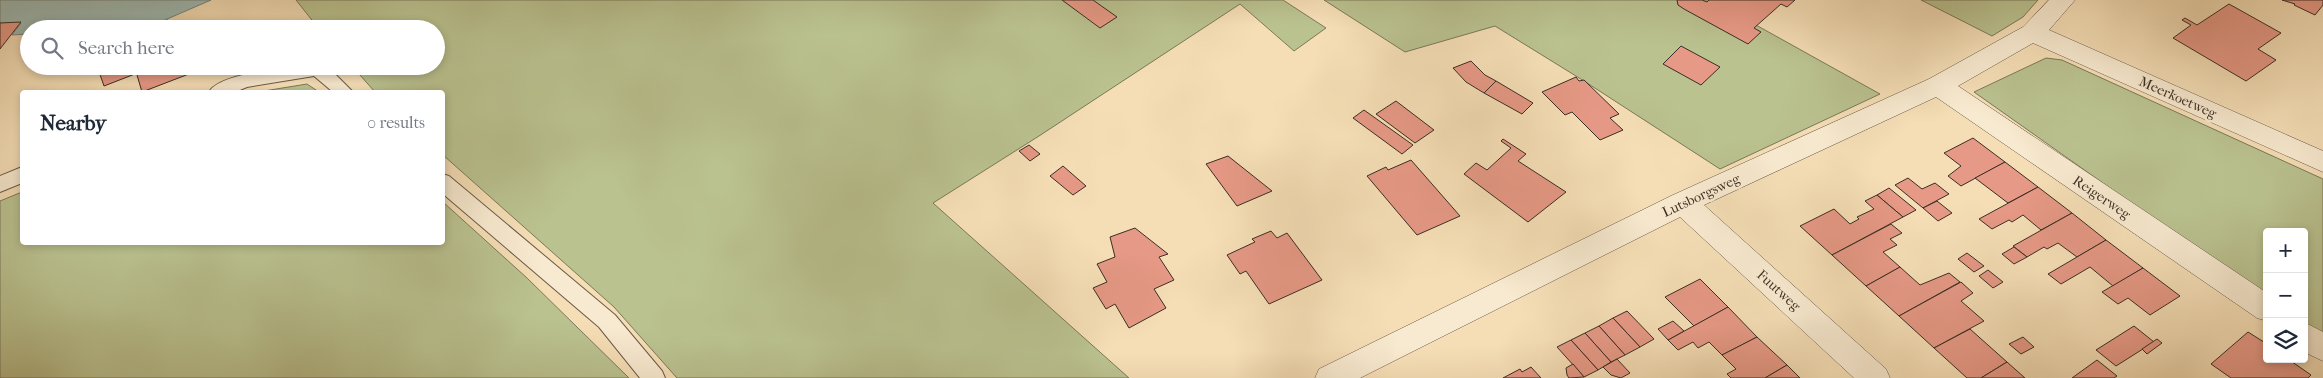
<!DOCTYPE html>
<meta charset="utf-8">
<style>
body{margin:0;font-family:"IM FELL French Canon",serif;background:#f6f6f7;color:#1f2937}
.controls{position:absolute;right:15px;bottom:15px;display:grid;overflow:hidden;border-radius:5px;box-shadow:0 2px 8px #0003}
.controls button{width:45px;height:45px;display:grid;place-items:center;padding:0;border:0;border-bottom:1px solid #e0e1e3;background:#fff;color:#1f2937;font:25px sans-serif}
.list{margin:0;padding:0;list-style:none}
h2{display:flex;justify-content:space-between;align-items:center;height:65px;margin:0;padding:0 20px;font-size:21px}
h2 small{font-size:16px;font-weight:400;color:#747a83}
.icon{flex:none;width:28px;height:28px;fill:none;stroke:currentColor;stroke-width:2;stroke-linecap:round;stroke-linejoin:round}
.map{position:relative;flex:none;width:2323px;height:378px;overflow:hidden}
.search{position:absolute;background:#fff;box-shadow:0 2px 8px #0003;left:20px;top:20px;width:425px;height:55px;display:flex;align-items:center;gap:12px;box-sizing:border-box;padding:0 18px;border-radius:28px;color:#747a83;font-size:19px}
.panel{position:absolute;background:#fff;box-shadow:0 2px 8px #0003;left:20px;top:90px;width:425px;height:155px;border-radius:5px}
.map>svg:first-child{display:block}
.green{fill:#bac290;stroke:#7b785a}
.water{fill:#9ebbb5;stroke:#77837b}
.building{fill:#e69986;stroke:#3c2e23}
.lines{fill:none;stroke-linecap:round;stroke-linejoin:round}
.service-casing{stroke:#6a5a48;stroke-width:2}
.minor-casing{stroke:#6a5a48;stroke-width:1}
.service{fill:#f8ead0;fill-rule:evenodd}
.minor{fill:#f8ead0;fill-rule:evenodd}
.labels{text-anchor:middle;stroke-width:5;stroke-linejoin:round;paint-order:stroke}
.street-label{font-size:14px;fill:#3c2e23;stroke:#f8ead0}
</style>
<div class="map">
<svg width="2323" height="378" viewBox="0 0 2323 378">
<rect width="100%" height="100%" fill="#f5deb6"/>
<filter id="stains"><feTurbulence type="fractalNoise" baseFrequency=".004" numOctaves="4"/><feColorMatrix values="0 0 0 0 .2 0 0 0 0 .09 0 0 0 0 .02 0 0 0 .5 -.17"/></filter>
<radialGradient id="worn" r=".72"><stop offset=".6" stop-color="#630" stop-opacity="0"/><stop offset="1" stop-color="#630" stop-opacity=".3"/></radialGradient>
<g class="green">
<polygon points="296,0 1283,0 1326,28 1294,51 1240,4 1039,136 933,203 1129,378 677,378 614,307 443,155 442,92 375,92 352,66 436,66 436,29 319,29"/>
<polygon points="1324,0 1711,0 1880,94 1720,169 1584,81 1495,26 1405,52"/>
<polygon points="1921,0 2038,0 2023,17 1992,36"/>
<polygon points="2046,58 2062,60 2323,179 2323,337 2304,325 2304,232 2267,232 2267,299 1974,92"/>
<polygon points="307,84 319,92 262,92 264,91"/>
<polygon points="22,192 22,242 442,242 443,202 527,278 629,378 0,378 0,201"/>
</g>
<polygon class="water" points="0,0 211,0 144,29 29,29 29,34 12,35 21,23 0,23"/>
<g class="building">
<polygon points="1062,0 1093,0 1117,17 1100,28"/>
<polygon points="1677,0 1702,0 1707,2 1709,0 1795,0 1787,7 1781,4 1754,28 1761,32 1748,44 1684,9 1678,5"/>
<polygon points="2282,0 2323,0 2323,5 2315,15 2294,5 2295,4"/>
<polygon points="2229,4 2281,33 2258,49 2276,60 2246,81 2173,38 2191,25 2182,20 2185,18 2197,25"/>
<polygon points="168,20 172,29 145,29"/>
<polygon points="21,22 0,49 0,23"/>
<polygon points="1681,46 1720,67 1701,85 1663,64"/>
<polygon points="1471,61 1485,75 1496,81 1484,93 1466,82 1453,68"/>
<polygon points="97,66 207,66 207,67 142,92 137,75 140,72 104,86"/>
<polygon points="1576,77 1579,81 1584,80 1619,114 1610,118 1623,130 1600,140 1572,112 1565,115 1542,92"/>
<polygon points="1496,81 1533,103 1522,114 1484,93"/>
<polygon points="1396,101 1434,130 1415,143 1376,114"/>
<polygon points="1364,110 1413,145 1402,154 1353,118"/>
<polygon points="1973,138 2005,162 1961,186 1948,176 1961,166 1944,153"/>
<polygon points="1503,139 1526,154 1518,161 1566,192 1528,222 1464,174 1476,163 1487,170 1511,148 1501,141"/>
<polygon points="1029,145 1040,154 1030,161 1019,151"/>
<polygon points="1228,156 1272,191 1237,206 1206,164"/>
<polygon points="1411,160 1460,216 1417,235 1367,176 1386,167 1388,170"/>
<polygon points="2005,162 2038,187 2008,203 1975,178"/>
<polygon points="1063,166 1086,186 1073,195 1050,176"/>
<polygon points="1908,178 1922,189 1935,183 1949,194 1923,208 1895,185"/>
<polygon points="2038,187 2072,213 2041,230 2023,215 2012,222 2009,220 1992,229 1979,219"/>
<polygon points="1889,188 1916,210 1903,217 1877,195"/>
<polygon points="1877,195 1903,217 1832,255 1800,226 1834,209 1850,224 1859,219 1857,217 1874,209 1865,201"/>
<polygon points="1937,201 1952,213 1938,221 1923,208"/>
<polygon points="2072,213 2106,240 2077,257 2058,243 2047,249 2044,247 2027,257 2013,246"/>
<polygon points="1891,224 1902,233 1890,239 1897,245 1883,252 1900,267 1866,286 1832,255"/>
<polygon points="1135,228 1168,254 1159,257 1174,280 1154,289 1166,308 1129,328 1115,304 1106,309 1093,288 1107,282 1097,264 1115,257 1110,237"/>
<polygon points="1271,231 1277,238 1287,233 1322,280 1269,304 1246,271 1240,274 1227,255 1255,242 1252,239"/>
<polygon points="2106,240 2143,268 2113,286 2090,267 2061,284 2048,274"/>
<polygon points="2014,247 2027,257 2014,264 2002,254"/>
<polygon points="1967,253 1984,266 1974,272 1958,259"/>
<polygon points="1900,267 1920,285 1949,273 1960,282 1899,316 1866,286"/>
<polygon points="2143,268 2180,296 2150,315 2128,298 2118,304 2102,292"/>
<polygon points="1988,270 2003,282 1993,288 1979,276"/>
<polygon points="1700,279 1728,307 1694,326 1665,297"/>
<polygon points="1961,282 1973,293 1961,301 1984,321 1934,348 1899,316"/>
<polygon points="1728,307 1757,337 1722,355 1709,342 1698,348 1693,342 1678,350 1668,340"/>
<polygon points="1627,311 1654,339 1640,347 1613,318"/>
<polygon points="1613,318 1640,347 1625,355 1599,326"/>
<polygon points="1673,321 1684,331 1668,340 1658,329"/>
<polygon points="1599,326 1625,355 1611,362 1585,333"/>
<polygon points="2134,326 2154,342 2116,366 2096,350"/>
<polygon points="1970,329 2007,362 1981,378 1967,378 1934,348"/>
<polygon points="2248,332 2267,344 2267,359 2288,359 2311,375 2308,378 2231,378 2211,364"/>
<polygon points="1585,333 1611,362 1598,370 1571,340"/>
<polygon points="1757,337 1787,365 1765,378 1731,378 1727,374 1736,369 1722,355"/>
<polygon points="2023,337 2034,347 2021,354 2009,344"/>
<polygon points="2157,339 2162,343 2147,354 2142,349"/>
<polygon points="1571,340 1598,370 1584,377 1557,347"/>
<polygon points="1617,359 1630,373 1621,378 1611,375 1603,367"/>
<polygon points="2097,360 2117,376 2114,378 2072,378"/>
<polygon points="2007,362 2025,378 1981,378"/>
<polygon points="1573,364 1584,377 1569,378 1567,375 1566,368"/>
<polygon points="1787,365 1800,378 1765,378"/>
<polygon points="1531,367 1541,378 1503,378 1520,369 1522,372"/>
</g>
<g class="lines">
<defs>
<g id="service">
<path d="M295 66H327L353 92H333L314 76 247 87 235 92H209C218 75 275 69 295 66Z"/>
<polygon points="22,167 22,183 0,192 0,176"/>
<polygon points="442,174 449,176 615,315 662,371 665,378 640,378 599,327 442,193"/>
</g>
<g id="minor">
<polygon points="2049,0 2075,0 2049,30 2323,151 2323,172 2033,43 1958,86 2267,293 2267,321 2257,318 1936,97 1704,205 1886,369 1890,378 1854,378 1680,217 1360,378 1315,378 1319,369 1673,195 1929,79 2023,27"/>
<polygon points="2304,322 2323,332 2323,361 2304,352"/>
</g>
</defs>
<use href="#service" class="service-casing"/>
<use href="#minor" class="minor-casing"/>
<use href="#service" class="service"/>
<use href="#minor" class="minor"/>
</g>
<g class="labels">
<g class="street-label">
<text transform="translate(2178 97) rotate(24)" y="5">Meerkoetweg</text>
<text transform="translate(1701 195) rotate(-25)" y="5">Lutsborgsweg</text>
<text transform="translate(2102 197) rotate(34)" y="5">Reigerweg</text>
<text transform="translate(1779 290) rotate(42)" y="5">Fuutweg</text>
</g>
</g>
<rect width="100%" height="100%" filter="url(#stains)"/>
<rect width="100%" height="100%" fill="url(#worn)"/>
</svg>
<div class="controls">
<button>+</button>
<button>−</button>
<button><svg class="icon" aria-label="layers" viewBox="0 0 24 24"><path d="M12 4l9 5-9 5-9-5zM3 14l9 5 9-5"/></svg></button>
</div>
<div class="search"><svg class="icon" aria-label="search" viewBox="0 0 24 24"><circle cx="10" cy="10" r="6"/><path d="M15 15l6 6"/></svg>Search here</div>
<section class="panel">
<h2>Nearby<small>0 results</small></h2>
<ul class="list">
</ul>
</section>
</div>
